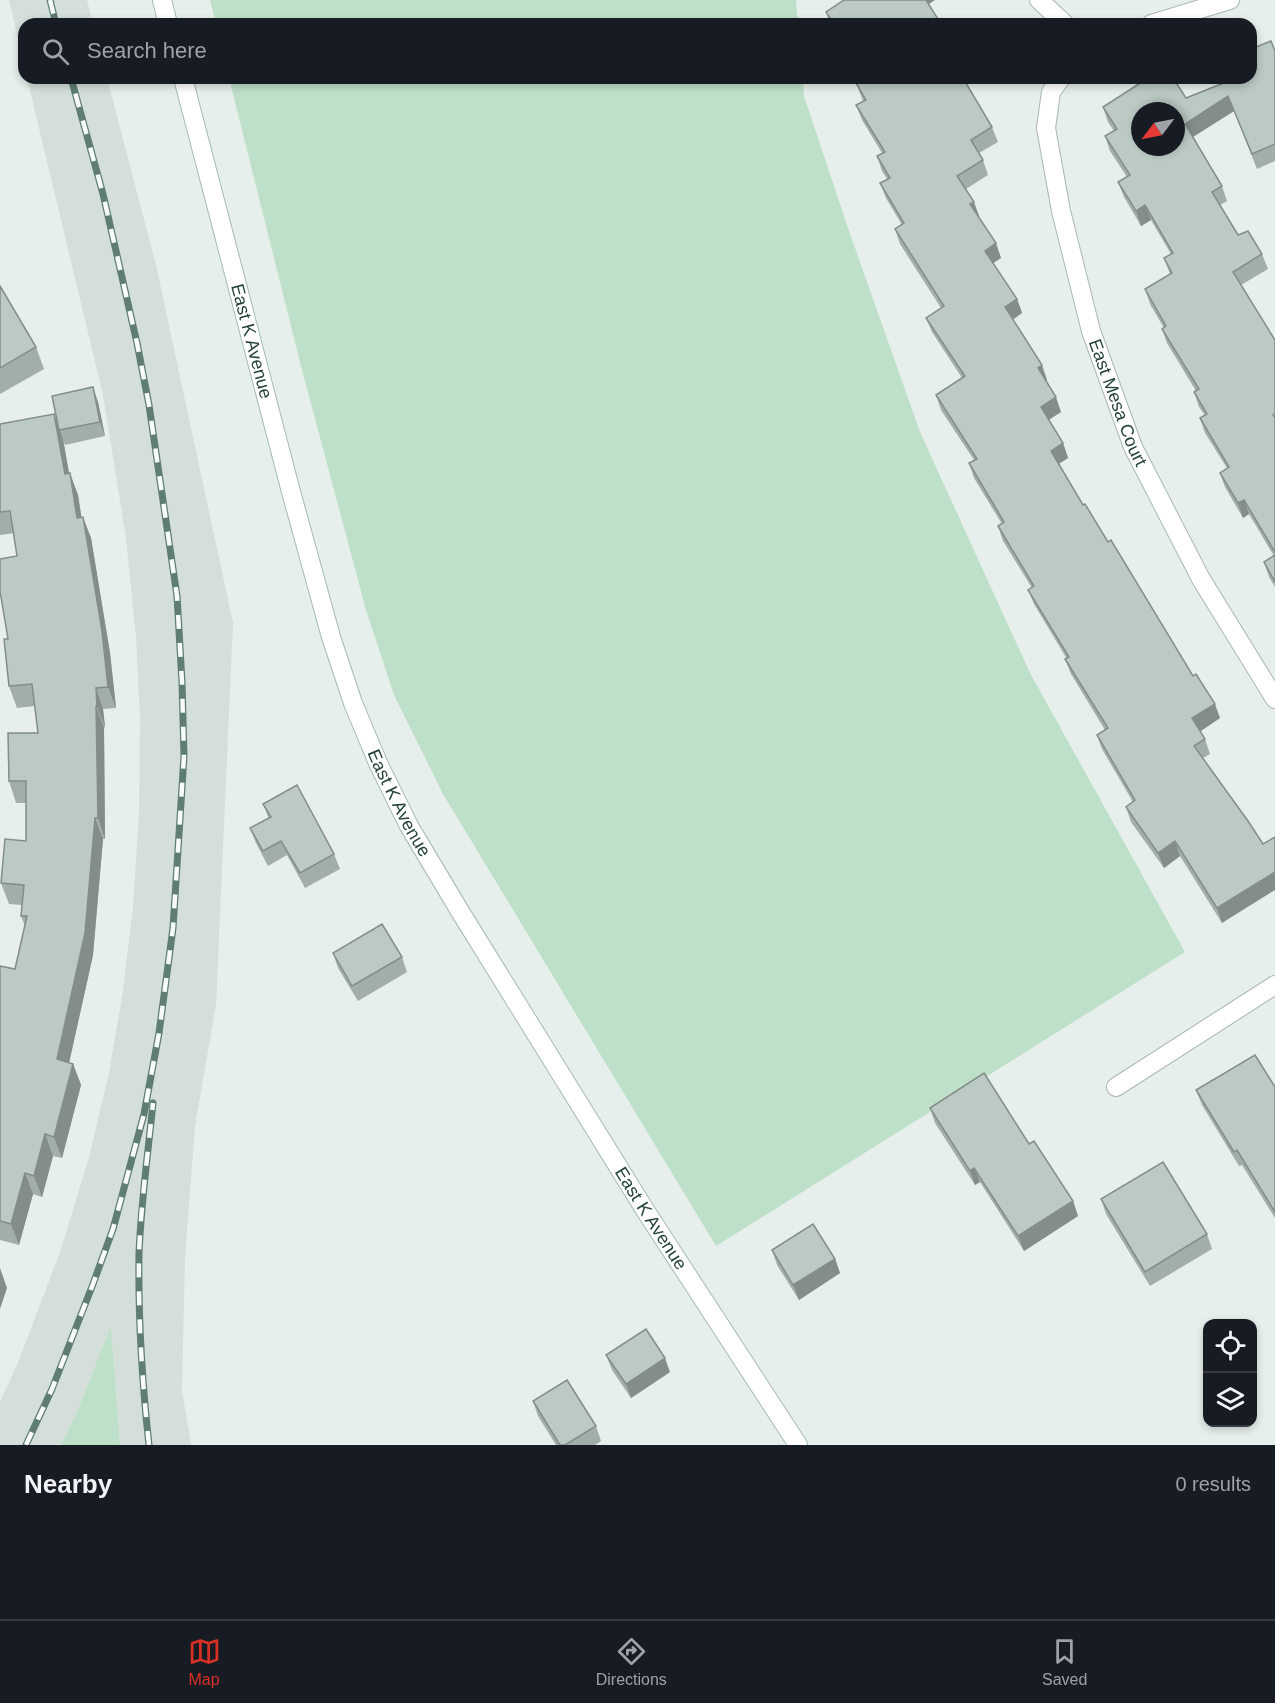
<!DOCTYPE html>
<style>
body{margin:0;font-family:Arial,sans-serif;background:#20242c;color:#f1f3f6}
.controls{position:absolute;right:18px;bottom:18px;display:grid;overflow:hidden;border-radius:12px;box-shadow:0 3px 9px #0003}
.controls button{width:54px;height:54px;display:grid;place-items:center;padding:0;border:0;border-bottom:2px solid #363941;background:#171b24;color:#f1f3f6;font:30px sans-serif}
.compass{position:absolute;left:1131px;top:102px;width:54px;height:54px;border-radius:50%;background:#171b24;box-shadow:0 3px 9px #0003;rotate:238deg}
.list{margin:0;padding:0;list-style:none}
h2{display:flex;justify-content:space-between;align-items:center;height:78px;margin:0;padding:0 24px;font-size:26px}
h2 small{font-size:20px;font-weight:400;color:#9ea1a6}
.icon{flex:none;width:33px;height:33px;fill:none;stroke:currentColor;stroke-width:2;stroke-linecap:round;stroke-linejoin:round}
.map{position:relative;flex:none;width:1275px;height:1445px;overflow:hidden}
.search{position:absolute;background:#171b24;box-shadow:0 3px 9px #0003;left:18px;right:18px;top:18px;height:66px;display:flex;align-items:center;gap:15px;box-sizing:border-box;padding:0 21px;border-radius:18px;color:#9ea1a6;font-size:22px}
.sheet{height:174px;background:#171b24}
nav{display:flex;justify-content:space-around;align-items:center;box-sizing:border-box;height:84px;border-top:2px solid #363941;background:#171b24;font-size:16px;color:#9ea1a6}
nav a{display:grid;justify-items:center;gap:3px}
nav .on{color:#d93025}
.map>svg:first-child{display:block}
.built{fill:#d4dfda}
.green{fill:#bfe0c8}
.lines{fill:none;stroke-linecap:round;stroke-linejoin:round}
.street-casing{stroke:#a8b8b2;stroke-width:20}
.secondary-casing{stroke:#a4bbb3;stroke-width:20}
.street{stroke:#fff;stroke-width:18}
.secondary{stroke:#fff;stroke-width:18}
.rail-casing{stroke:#5f7d75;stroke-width:7}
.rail{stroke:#f7fbf9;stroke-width:4.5;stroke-dasharray:14;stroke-linecap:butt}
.wall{fill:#a1aea9}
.shaded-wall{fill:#838d89}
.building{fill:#bbcac4;stroke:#838d89;stroke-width:1.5;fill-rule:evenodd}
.labels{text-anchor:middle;stroke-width:6;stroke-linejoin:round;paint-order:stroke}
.street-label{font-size:18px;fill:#24423a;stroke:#f7fbf9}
</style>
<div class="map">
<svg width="1275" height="1445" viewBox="0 0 1275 1445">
<rect width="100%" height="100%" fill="#e6efeb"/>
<g class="built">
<polygon points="9,0 87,0 93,24 24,24 24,64"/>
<polygon points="27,78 107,78 156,265 233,623 216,1005 195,1126 185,1257 182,1390 191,1445 120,1445 111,1327 77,1412 61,1445 0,1445 0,1402 19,1360 60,1252 88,1161 109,1073 123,991 133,906 139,812 140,720 136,637 126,538 103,395"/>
</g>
<g class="green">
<polygon points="210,0 796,0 798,24 216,24"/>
<polygon points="229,78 803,78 804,96 849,231 920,432 1030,673 1185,952 716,1246 443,794 394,695 366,610 302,370"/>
<polygon points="111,1326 120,1445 61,1445 77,1412"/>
</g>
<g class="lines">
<defs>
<g id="street">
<polyline points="1039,0 1065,24"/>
<polyline points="1151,24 1230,0"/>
<path id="s1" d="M1061 78 1051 92 1046 128 1061 211 1091 331 1133 447 1201 579 1275 699"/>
<polyline points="1116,1087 1275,985"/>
</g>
<g id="secondary">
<polyline points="162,0 168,24"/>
<path id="s2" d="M183 78 290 488 331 637 353 703 378 763 409 826 461 913 645 1210 798 1445"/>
</g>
</defs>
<use href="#street" class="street-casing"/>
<use href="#secondary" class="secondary-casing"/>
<use href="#street" class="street"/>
<use href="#secondary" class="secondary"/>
<defs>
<g id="rail">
<polyline points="50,0 56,24"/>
<polyline points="26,1445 52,1389 93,1284 113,1229 144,1114 159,1033 173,928 184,756 182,682 177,596 149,405 137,343 103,194 71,78"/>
<path d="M149 1445C142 1381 138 1317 139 1253 141 1203 148 1153 153 1103"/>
</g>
</defs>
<use href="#rail" class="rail-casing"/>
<use href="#rail" class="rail"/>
</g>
<g class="wall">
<polygon points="929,4 940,24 830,24 826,12"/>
<polygon points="1275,51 1275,161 1257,169 1234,111 1192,137 1222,186 1227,201 1220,205 1238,235 1262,254 1268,269 1241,285 1275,340 1275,587 1269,577 1264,562 1274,556 1249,514 1243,518 1225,487 1220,473 1227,468 1205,433 1200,418 1205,415 1199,407 1194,392 1196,391 1167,343 1162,329 1164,328 1150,304 1145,289 1170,274 1164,258 1171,254 1151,220 1141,226 1124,197 1118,182 1127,177 1110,151 1105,136 1114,131 1108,122 1103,107 1186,98 1251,78"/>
<polygon points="856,83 992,127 998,142 979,153 983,160 988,175 966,189 979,216 979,217 1001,258 993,263 1017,299 1022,313 1013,319 1047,380 1046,381 1061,412 1049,420 1063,443 1068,458 1059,464 1083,505 1108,542 1220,718 1200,731 1205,739 1210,754 1203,758 1222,923 1180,856 1164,868 1131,822 1126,807 1133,802 1102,749 1097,735 1105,730 1071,674 1065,659 1067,659 1034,604 1028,590 1032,588 1003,541 998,526 1002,524 974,478 969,463 974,460 941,410 936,395 962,378 932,332 926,318 941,308 900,244 895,229 902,225 886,198 880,183 887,179 882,171 877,156 882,153 862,120 856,105 863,101"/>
<polygon points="0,286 36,347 44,369 0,394"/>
<polygon points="98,402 105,436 65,445 63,439 69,473 78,495 81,517 91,538 110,653 116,708 103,709 105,727 104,728 105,839 103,839 93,955 69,1063 73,1064 81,1085 62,1158 53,1156 42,1197 33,1194 19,1245 0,1240 0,966 15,969 25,926 21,916 22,905 9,904 1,883 26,841 26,803 16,803 9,781 38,733 35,706 17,708 9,686 8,639 17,556 14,533 0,535 0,424 54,414 58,426"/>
<polygon points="263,804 334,854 340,869 305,888 287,855 268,866 256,843 250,828 269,819"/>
<polygon points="333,953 402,957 407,972 358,1001 338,968"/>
<polygon points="1275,1087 1275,1218 1242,1165 1239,1166 1202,1105 1196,1090"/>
<polygon points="930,1108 1029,1144 1073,1201 1078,1216 1024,1251 980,1182 975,1185 935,1123"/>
<polygon points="1101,1199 1207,1234 1212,1249 1150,1286 1106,1214"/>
<polygon points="772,1250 835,1259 840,1273 799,1300 777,1265"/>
<polygon points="606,1355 670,1372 631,1398 612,1370"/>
<polygon points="533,1401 596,1426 601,1441 595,1445 556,1445 538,1416"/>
</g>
<g class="shaded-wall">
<polygon points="924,0 935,0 926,6"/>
<polygon points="938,19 940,24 933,24 932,23"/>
<polygon points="1228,96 1234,111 1190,139 1185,124"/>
<polygon points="974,202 979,216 976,219 970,204"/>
<polygon points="1145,205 1151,220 1141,226 1136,211"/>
<polygon points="996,243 1001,258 990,265 985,251"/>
<polygon points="1017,299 1022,313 1011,321 1005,307"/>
<polygon points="1042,365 1047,380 1043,382 1038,368"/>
<polygon points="93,387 98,402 105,436 100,422"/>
<polygon points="1056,397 1061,412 1046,421 1041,407"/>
<polygon points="54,414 63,439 73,496 65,474"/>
<polygon points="1063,443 1068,458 1056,465 1051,451"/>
<polygon points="70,473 78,495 85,539 77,518"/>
<polygon points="1244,500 1249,514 1243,518 1238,503"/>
<polygon points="83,517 91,538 110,653 116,708 108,687"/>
<polygon points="96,688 103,709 105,727 97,706"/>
<polygon points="1215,704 1220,718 1198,733 1192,718"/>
<polygon points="96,706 104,728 105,839 98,818"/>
<polygon points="95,818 103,839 93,955 65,1081 57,1059"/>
<polygon points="1175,841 1180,856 1164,868 1158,853"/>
<polygon points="1275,872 1275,890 1222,923 1217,908"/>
<polygon points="73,1064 81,1085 62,1158 54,1137"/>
<polygon points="45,1134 53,1156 42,1197 34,1176"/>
<polygon points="974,1168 980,1182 975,1185 970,1171"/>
<polygon points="25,1173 33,1194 19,1245 11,1224"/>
<polygon points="1073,1201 1078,1216 1024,1251 1018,1236"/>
<polygon points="835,1259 840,1273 799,1300 793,1285"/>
<polygon points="0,1268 7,1288 0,1309"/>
<polygon points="665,1358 670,1372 631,1398 626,1384"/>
</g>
<g class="building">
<polygon points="844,0 926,0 938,19 932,23 933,24 834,24 826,12"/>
<path d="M1271 41 1275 51V144L1252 154 1228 96 1185 124 1222 186 1212 192 1238 235 1248 231 1262 254 1233 272 1275 340V414L1273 415 1275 418V552L1244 500 1238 503 1220 473 1229 467 1200 418 1207 414 1194 392 1199 389 1162 329 1166 326 1145 289 1172 273 1164 258 1173 253 1145 205 1136 211 1118 182 1130 175 1105 136 1117 129 1103 107 1148 78H1173L1186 98 1236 78H1251V49ZM1140 111H1176V147H1140Z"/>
<polygon points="864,78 963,78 992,127 971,140 983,160 957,176 974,202 970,204 996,243 985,251 1017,299 1005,307 1042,365 1038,368 1056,397 1041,407 1063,443 1051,451 1083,505 1085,504 1108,542 1111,540 1193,676 1196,674 1215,704 1192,718 1205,739 1194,746 1248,821 1263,844 1275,837 1275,872 1217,908 1175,841 1158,853 1126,807 1135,800 1097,735 1108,728 1065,659 1069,657 1028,590 1034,586 998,526 1004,522 969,463 977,459 936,395 965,376 926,318 944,306 895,229 904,223 880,183 890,178 877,156 885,152 856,105 866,100 856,83"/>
<polygon points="0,286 36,347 0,368"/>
<polygon points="93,387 100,422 59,430 52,396"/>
<polygon points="54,414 65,474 70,473 77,518 83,517 102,631 108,687 96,688 97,706 96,706 98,818 95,818 85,933 57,1059 73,1064 54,1137 45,1134 34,1176 25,1173 11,1224 0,1221 0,966 15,969 27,916 21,916 24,885 1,883 5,839 26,841 26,781 9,781 8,733 38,733 32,684 9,686 4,639 8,639 0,591 0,559 17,556 10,511 0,512 0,424"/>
<polygon points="1275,555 1275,582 1264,562"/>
<polygon points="297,785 334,854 300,873 281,841 263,851 250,828 271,817 263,804"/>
<polygon points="382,924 402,957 352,986 333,953"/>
<polygon points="1255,1055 1275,1087 1275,1212 1237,1150 1234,1152 1196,1090"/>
<polygon points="984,1073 1029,1144 1034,1141 1073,1201 1018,1236 974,1168 970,1171 930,1108"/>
<polygon points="1163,1162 1207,1234 1145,1272 1101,1199"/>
<polygon points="813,1224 835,1259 793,1285 772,1250"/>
<polygon points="646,1329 665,1358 626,1384 606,1355"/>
<polygon points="567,1380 596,1426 565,1445 560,1445 533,1401"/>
</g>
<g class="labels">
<g class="street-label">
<text dy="6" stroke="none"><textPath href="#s2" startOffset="272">East K Avenue</textPath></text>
<text dy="6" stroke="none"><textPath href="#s1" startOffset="338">East Mesa Court</textPath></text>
<text dy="6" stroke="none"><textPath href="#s2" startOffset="758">East K Avenue</textPath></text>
<text dy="6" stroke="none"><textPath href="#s2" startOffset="1244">East K Avenue</textPath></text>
</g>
</g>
</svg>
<div class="controls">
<button><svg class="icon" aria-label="locate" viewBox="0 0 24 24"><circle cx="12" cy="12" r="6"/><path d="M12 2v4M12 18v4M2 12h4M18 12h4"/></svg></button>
<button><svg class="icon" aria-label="layers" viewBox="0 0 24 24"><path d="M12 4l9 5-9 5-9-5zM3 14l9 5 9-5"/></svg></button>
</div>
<svg class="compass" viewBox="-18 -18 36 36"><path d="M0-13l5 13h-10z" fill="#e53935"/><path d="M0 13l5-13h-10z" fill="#9ea1a6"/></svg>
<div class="search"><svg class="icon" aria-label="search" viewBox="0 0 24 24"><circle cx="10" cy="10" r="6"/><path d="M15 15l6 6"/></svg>Search here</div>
</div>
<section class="sheet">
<h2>Nearby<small>0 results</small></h2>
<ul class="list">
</ul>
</section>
<nav>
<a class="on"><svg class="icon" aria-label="map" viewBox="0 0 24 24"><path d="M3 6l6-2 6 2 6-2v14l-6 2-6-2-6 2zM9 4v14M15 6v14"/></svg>Map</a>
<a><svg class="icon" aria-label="directions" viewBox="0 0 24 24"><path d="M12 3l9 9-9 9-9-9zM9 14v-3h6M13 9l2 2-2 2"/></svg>Directions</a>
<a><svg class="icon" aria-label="saved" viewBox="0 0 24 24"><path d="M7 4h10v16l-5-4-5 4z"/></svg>Saved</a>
</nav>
